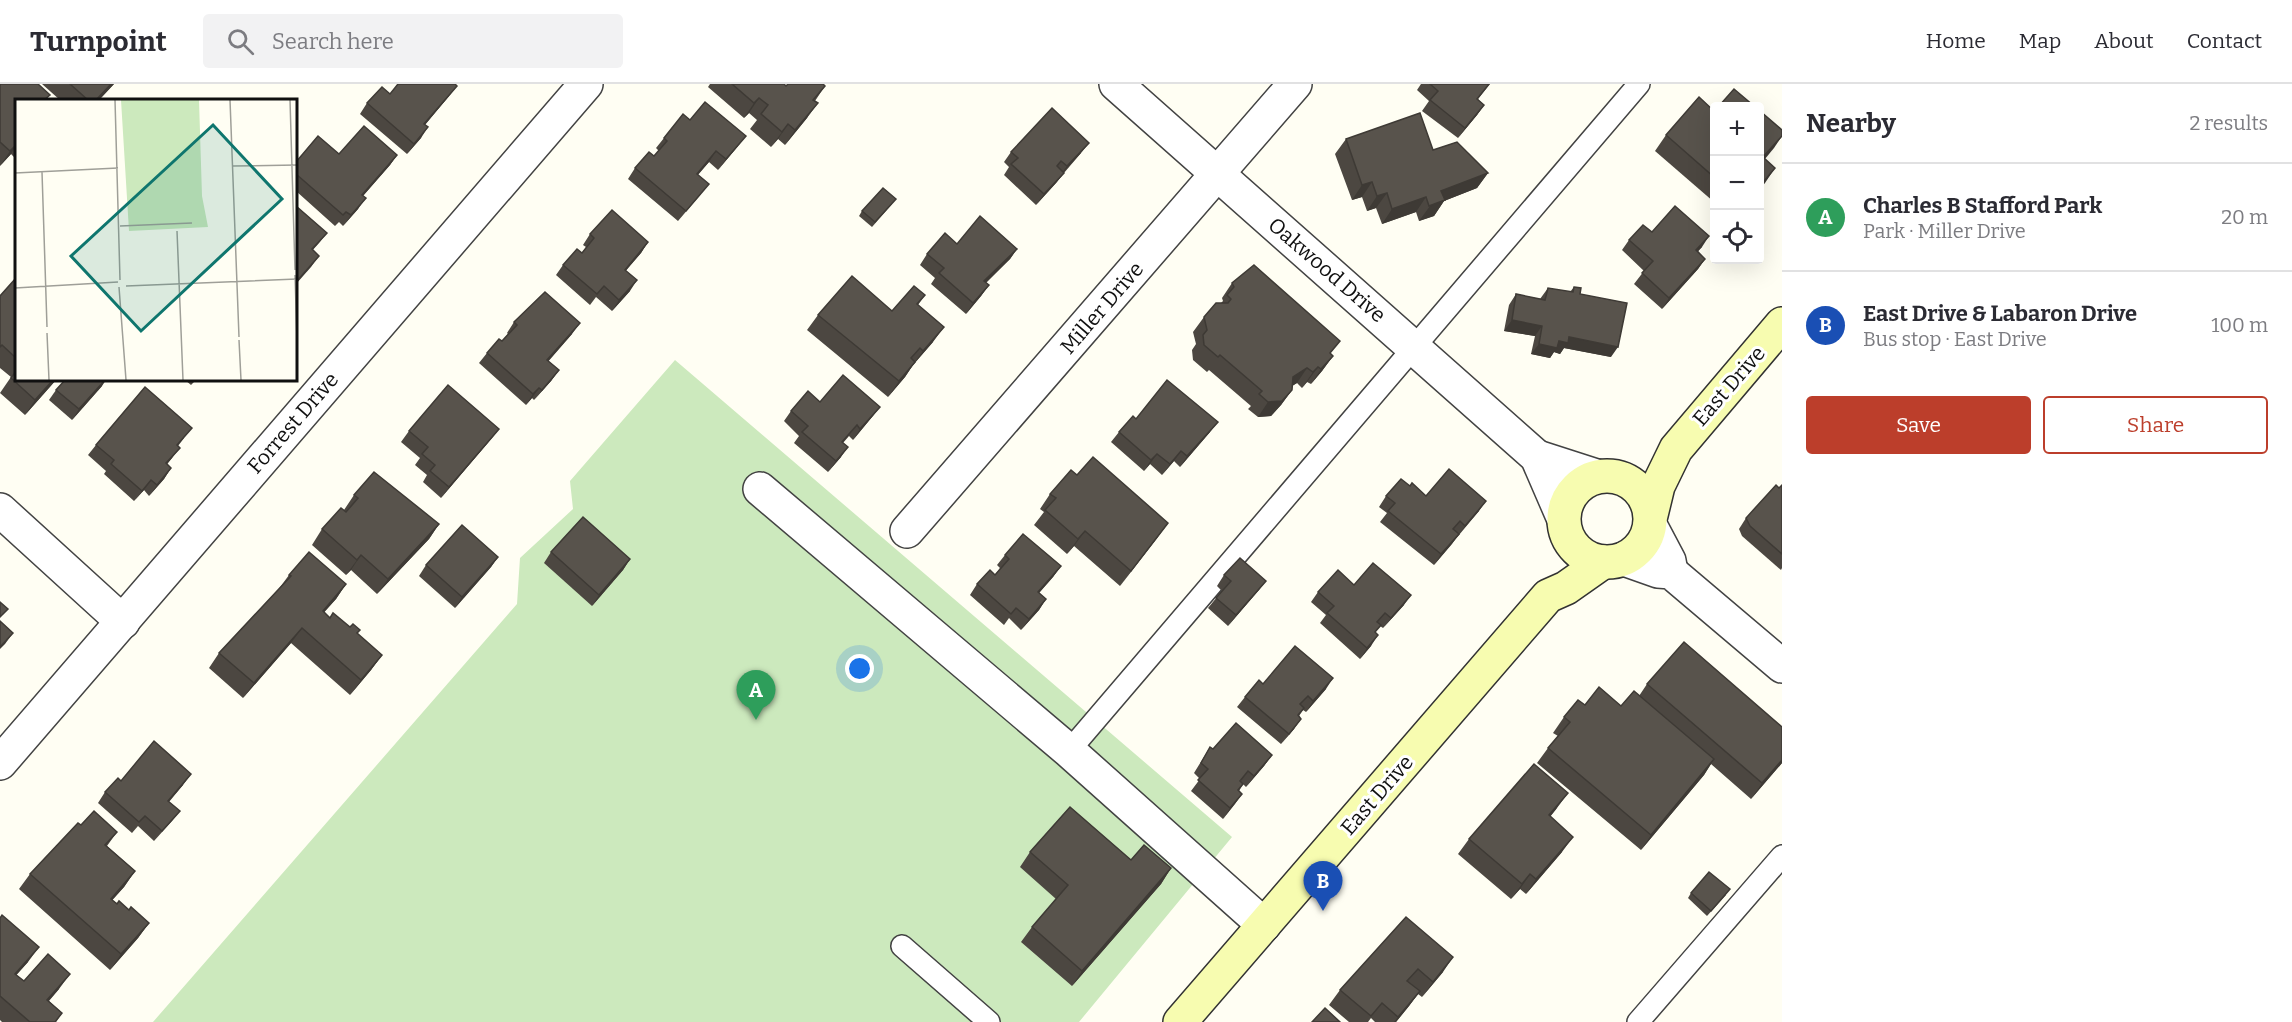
<!DOCTYPE html>
<meta charset="utf-8">
<style>
body{margin:0;font-family:Bitter,serif;background:#f2f2f3;color:#2b2b33}
.controls{position:absolute;right:18px;top:18px;display:grid;overflow:hidden;border-radius:6px;box-shadow:0 6px 24px #0002}
.controls button{width:54px;height:54px;display:grid;place-items:center;padding:0;border:0;border-bottom:2px solid #e1e1e2;background:#fff;color:#2b2b33;font:30px sans-serif}
.you{position:absolute;left:860px;top:585px;width:21px;height:21px;margin:-15px;border:4px solid #fff;border-radius:50%;background:#1a73e8;box-shadow:0 0 0 9px #1a73e833}
.badge{display:grid;place-items:center;width:39px;height:39px;border-radius:50%;background:#bc3e2b;color:#fff;font-size:20px;font-weight:700}
.pin{position:absolute;translate:-50% -50px;filter:drop-shadow(0 2px 3px #0008)}
.pin::after{content:'';position:absolute;top:32px;width:21px;height:18px;background:inherit;clip-path:polygon(0 0,100% 0,50% 100%)}
.list{margin:0;padding:0;list-style:none}
h2{display:flex;justify-content:space-between;align-items:center;height:78px;margin:0;padding:0 24px;font-size:26px}
h2 small{font-size:20px;font-weight:400;color:#7c7c81}
.list li{display:grid;grid-template-columns:39px 1fr auto;gap:18px;align-items:center;box-sizing:border-box;height:108px;padding:0 24px;border-top:2px solid #e1e1e2}
.list b{display:block;font-size:22px;white-space:nowrap}
.list p{margin:0;font-size:20px;white-space:nowrap;color:#7c7c81}
.list em{font-size:20px;font-style:normal;color:#7c7c81}
.actions{display:flex;gap:12px;padding:18px 24px}
.actions a{flex:1;padding:14px 0;border:2px solid #bc3e2b;border-radius:6px;text-align:center;font-size:21px;color:#bc3e2b}
.actions .main{background:#bc3e2b;color:#fff}
.icon{flex:none;width:33px;height:33px;fill:none;stroke:currentColor;stroke-width:2;stroke-linecap:round;stroke-linejoin:round}
.map{position:relative;flex:none;width:1782px;height:938px;overflow:hidden}
header{display:flex;align-items:center;gap:36px;box-sizing:border-box;height:84px;padding:0 30px;background:#fff;border-bottom:2px solid #e1e1e2}
header strong{font-size:28px}
nav{display:flex;gap:33px;margin-inline-start:auto;font-size:21px}
.search{width:420px;height:54px;background:#f2f2f3;display:flex;align-items:center;gap:15px;box-sizing:border-box;padding:0 21px;border-radius:6px;color:#7c7c81;font-size:22px}
main{display:flex}
aside{flex:1;background:#fff}
.map>svg:first-child{display:block}
.green{fill:#cce9bd}
.lines{fill:none;stroke-linecap:round;stroke-linejoin:round}
.lane-casing{stroke:#434343;stroke-width:24}
.street-casing{stroke:#434343;stroke-width:36}
.secondary-casing{stroke:#323232;stroke-width:36}
.lane{stroke:#fff;stroke-width:21}
.street{stroke:#fff;stroke-width:33}
.secondary{stroke:#f7fcb0;stroke-width:33}
.wall{fill:#4c4741}
.shaded-wall{fill:#3e3a35}
.building{fill:#58534c;stroke:#3e3a35;stroke-width:1.5}
.labels{text-anchor:middle;stroke-width:6;stroke-linejoin:round;paint-order:stroke}
.street-label{font-size:21px;fill:#101010;stroke:#fff}
.inset-road{fill:none;stroke:#9f9f98;stroke-width:1.5}
.view{fill:#0f766e;fill-opacity:0.15;stroke:#0f766e;stroke-width:3}
.inset-edge{fill:none;stroke:#101010;stroke-width:3}
</style>
<header>
<strong>Turnpoint</strong>
<div class="search"><svg class="icon" aria-label="search" viewBox="0 0 24 24"><circle cx="10" cy="10" r="6"/><path d="M15 15l6 6"/></svg>Search here</div>
<nav><a>Home</a><a>Map</a><a>About</a><a>Contact</a></nav>
</header>
<main>
<div class="map">
<svg width="1782" height="938" viewBox="0 0 1782 938">
<rect width="100%" height="100%" fill="#fffef3"/>
<polygon class="green" points="675,276 1232,753 1079,938 153,938 517,520 520,474 573,425 570,397"/>
<g class="lines">
<defs>
<g id="lane">
<polyline points="1069,667 1639,0"/>
<polyline points="902,862 989,938"/>
<polyline points="1638,938 1782,772"/>
</g>
<g id="street">
<polyline points="1116,0 1537,373 1563,433"/>
<polyline points="1537,373 1596,392"/>
<polyline points="760,405 1069,667 1264,841"/>
<polyline points="0,426 123,538"/>
<polyline points="1650,441 1669,477 1671,488"/>
<polyline points="907,447 1295,0"/>
<polyline points="1624,475 1658,487 1671,488 1782,582"/>
<polyline points="0,679 586,0"/>
</g>
<g id="secondary">
<circle cx="1607" cy="435" r="43"/>
<polyline points="1651,431 1658,402 1676,365 1782,240"/>
<polyline points="1180,938 1548,512 1566,504 1603,478"/>
</g>
</defs>
<use href="#lane" class="lane-casing"/>
<use href="#street" class="street-casing"/>
<use href="#secondary" class="secondary-casing"/>
<use href="#lane" class="lane"/>
<use href="#street" class="street"/>
<use href="#secondary" class="secondary"/>
</g>
<g class="wall">
<polygon points="0,0 50,11 45,16 16,16 16,75 11,70 0,82"/>
<polygon points="42,0 114,0 99,16 60,16"/>
<polygon points="710,0 784,0 786,2 825,2 815,17 807,34 785,61 778,55 771,63 750,45 757,36 749,29 744,34 708,3"/>
<polygon points="1421,0 1490,0 1478,15 1484,21 1477,31 1458,54 1422,27 1429,17 1417,6"/>
<polygon points="390,10 449,12 425,41 421,54 407,70 360,30 367,19"/>
<polygon points="1714,27 1714,118 1655,67 1666,51"/>
<polygon points="690,36 738,62 718,86 709,78 698,91 701,110 678,137 628,95 635,84 654,72 659,67 656,64 664,54"/>
<polygon points="1346,55 1433,66 1488,89 1477,104 1444,117 1434,132 1419,137 1416,128 1382,140 1376,124 1367,127 1362,113 1352,116 1335,70"/>
<polygon points="1011,68 1081,69 1064,89 1056,99 1036,121 1004,91 1009,83 1004,78"/>
<polygon points="339,70 397,71 390,81 363,112 358,125 343,142 339,138 335,142 296,107 296,78"/>
<polygon points="892,120 872,143 859,132 862,127"/>
<polygon points="1652,148 1702,163 1698,167 1705,175 1698,185 1662,225 1634,200 1644,187 1622,166 1629,156"/>
<polygon points="590,150 648,158 641,169 626,186 630,207 612,227 596,213 590,221 556,191 563,181 582,169 586,163 583,161"/>
<polygon points="957,160 1017,165 1010,175 986,199 989,201 981,212 966,230 931,200 935,194 920,181 927,170"/>
<polygon points="16,195 16,296 56,296 25,331 0,309 11,293 0,284 0,212"/>
<polygon points="1232,199 1333,272 1322,287 1311,300 1307,298 1302,304 1297,299 1292,302 1292,306 1281,321 1271,332 1258,333 1248,325 1251,322 1209,286 1207,288 1193,276 1192,266 1196,260 1193,248 1204,233 1221,219 1223,217 1222,214"/>
<polygon points="1574,203 1580,210 1611,273 1564,264 1560,270 1554,268 1550,274 1531,270 1535,252 1504,247 1509,221 1516,210 1540,215 1548,204 1570,208"/>
<polygon points="925,211 918,221 933,258 913,281 905,293 888,313 807,246 818,231 892,227"/>
<polygon points="514,238 572,250 548,277 559,286 551,297 534,316 532,314 526,321 479,279 487,269 502,257 508,250 507,249"/>
<polygon points="185,296 196,296 191,301"/>
<polygon points="102,302 72,336 49,316 56,306"/>
<polygon points="880,323 872,333 853,356 849,352 843,359 841,373 828,388 794,359 799,352 784,337 791,327"/>
<polygon points="1136,335 1210,348 1180,383 1174,377 1162,391 1150,380 1144,387 1111,358 1119,348"/>
<polygon points="499,345 491,355 441,414 423,398 427,391 415,381 420,374 401,358 409,347"/>
<polygon points="184,354 178,362 172,374 167,380 171,384 164,395 149,412 144,406 134,417 104,390 106,387 88,371 96,361"/>
<polygon points="1077,391 1168,439 1157,454 1120,502 1074,462 1067,470 1034,441 1044,428 1040,425 1050,410"/>
<polygon points="1782,401 1782,484 1781,486 1742,452 1739,445 1746,434"/>
<polygon points="1410,402 1426,412 1479,427 1434,481 1380,438 1387,429 1379,423 1386,412"/>
<polygon points="354,411 439,440 429,455 377,510 351,486 346,491 312,461 322,445 344,426"/>
<polygon points="551,468 630,475 623,486 592,522 544,479"/>
<polygon points="1005,471 1061,482 1053,493 1039,509 1046,515 1039,526 1021,546 1009,534 1004,541 970,511 977,500 995,491 1000,484 997,481"/>
<polygon points="498,473 491,483 455,524 419,492 426,481"/>
<polygon points="289,491 346,500 336,515 324,528 330,534 350,543 360,546 357,550 382,571 371,586 350,611 291,559 243,614 209,584 219,569 278,506"/>
<polygon points="1224,491 1266,497 1258,507 1228,542 1208,524 1222,507 1217,502"/>
<polygon points="1318,508 1404,521 1383,544 1380,542 1375,548 1371,562 1360,575 1320,539 1326,531 1311,518"/>
<polygon points="1263,600 1326,605 1306,628 1303,626 1299,632 1294,645 1281,660 1237,623 1245,613"/>
<polygon points="1647,600 1782,643 1782,679 1751,715 1711,680 1704,691 1641,766 1537,679 1548,664 1558,652 1553,649 1564,633 1585,621 1621,622 1639,612"/>
<polygon points="1210,663 1213,665 1272,671 1264,682 1246,703 1243,700 1239,707 1242,710 1223,735 1191,707 1200,695 1194,689"/>
<polygon points="121,697 183,701 169,718 180,727 172,737 154,757 138,742 132,749 98,719 105,708"/>
<polygon points="1557,724 1550,733 1562,768 1526,810 1520,805 1511,815 1458,770 1469,755"/>
<polygon points="81,741 117,748 107,762 135,787 124,803 112,816 149,839 138,854 110,886 19,805 30,790"/>
<polygon points="1030,768 1131,776 1171,784 1161,800 1072,902 1021,858 1032,843 1056,815 1020,783"/>
<polygon points="1691,809 1726,811 1707,832 1688,814"/>
<polygon points="1406,833 1443,888 1422,913 1418,910 1409,922 1396,938 1375,938 1371,934 1368,938 1349,938 1329,921 1340,906"/>
<polygon points="0,834 28,878 16,891 24,897 59,905 49,917 62,929 56,938 2,938 0,936"/>
</g>
<g class="shaded-wall">
<polygon points="111,0 114,0 99,16 96,16"/>
<polygon points="457,2 449,12 417,50 424,40"/>
<polygon points="759,14 749,29 744,34 754,19"/>
<polygon points="818,19 807,34 785,61 795,46"/>
<polygon points="1484,21 1477,31 1458,54 1465,44"/>
<polygon points="788,40 778,55 771,63 782,48"/>
<polygon points="428,43 421,54 407,70 414,60"/>
<polygon points="746,52 738,62 718,86 726,75"/>
<polygon points="1782,52 1774,64 1760,81 1763,73"/>
<polygon points="1089,59 1081,69 1059,93 1067,82"/>
<polygon points="16,61 16,62 11,70 0,82 10,67"/>
<polygon points="716,67 709,78 689,100 697,90"/>
<polygon points="397,71 390,81 354,122 362,111"/>
<polygon points="1775,84 1765,99 1760,105 1760,102"/>
<polygon points="1064,89 1056,99 1036,121 1044,110"/>
<polygon points="1488,89 1477,104 1444,117 1434,132 1419,137 1441,107"/>
<polygon points="1372,98 1362,113 1352,116 1362,101"/>
<polygon points="1387,109 1376,124 1367,127 1377,112"/>
<polygon points="1426,113 1416,128 1382,140 1392,125"/>
<polygon points="366,114 358,125 343,142 351,131"/>
<polygon points="327,149 319,159 304,176 312,165"/>
<polygon points="1709,152 1702,163 1689,177 1696,166"/>
<polygon points="648,158 641,169 618,196 625,186"/>
<polygon points="1017,165 1010,175 976,208 984,197"/>
<polygon points="319,172 311,183 296,200 296,198"/>
<polygon points="1705,175 1698,185 1662,225 1669,214"/>
<polygon points="637,196 630,207 612,227 619,216"/>
<polygon points="989,201 981,212 966,230 973,219"/>
<polygon points="1512,236 1542,242 1535,252 1504,247"/>
<polygon points="580,239 572,250 540,287 547,276"/>
<polygon points="944,243 933,258 913,281 905,293 888,313 899,297 914,279 923,267"/>
<polygon points="1569,253 1618,263 1611,273 1564,264 1560,270 1554,268 1550,274 1531,270 1539,260 1559,257"/>
<polygon points="1333,272 1322,287 1311,300 1321,285"/>
<polygon points="1318,283 1307,298 1302,304 1313,288"/>
<polygon points="1307,284 1297,299 1282,308 1293,293"/>
<polygon points="559,286 551,297 534,316 542,306"/>
<polygon points="53,296 56,296 25,331 35,316"/>
<polygon points="105,296 106,296 102,302 72,336 79,325"/>
<polygon points="539,304 532,314 526,321 533,310"/>
<polygon points="1292,306 1281,321 1271,332 1258,333 1268,318"/>
<polygon points="880,323 872,333 853,356 860,345"/>
<polygon points="1218,338 1210,348 1180,383 1187,372"/>
<polygon points="499,345 491,355 441,414 449,403"/>
<polygon points="848,363 841,373 828,388 836,377"/>
<polygon points="180,364 172,374 159,390 166,379"/>
<polygon points="1181,367 1174,377 1162,391 1170,380"/>
<polygon points="1157,370 1150,380 1144,387 1151,376"/>
<polygon points="171,384 164,395 149,412 157,401"/>
<polygon points="151,396 144,406 134,417 142,407"/>
<polygon points="1486,417 1479,427 1457,452 1465,442"/>
<polygon points="1168,439 1157,454 1120,502 1131,487"/>
<polygon points="439,440 429,455 377,510 388,495"/>
<polygon points="1085,447 1074,462 1067,470 1078,455"/>
<polygon points="1459,450 1452,460 1434,481 1441,470"/>
<polygon points="361,471 351,486 346,491 357,476"/>
<polygon points="498,473 491,483 455,524 462,513"/>
<polygon points="630,475 623,486 592,522 599,511"/>
<polygon points="1061,482 1053,493 1031,518 1038,508"/>
<polygon points="1266,497 1258,507 1228,542 1236,531"/>
<polygon points="346,500 336,515 312,542 323,527"/>
<polygon points="1411,511 1404,521 1383,544 1391,534"/>
<polygon points="1046,515 1039,526 1021,546 1029,535"/>
<polygon points="302,544 291,559 243,614 254,599"/>
<polygon points="13,549 5,560 0,565 0,563"/>
<polygon points="1378,551 1371,562 1360,575 1367,564"/>
<polygon points="382,571 371,586 350,611 361,596"/>
<polygon points="1333,594 1326,605 1306,628 1313,617"/>
<polygon points="1301,635 1294,645 1281,660"/>
<polygon points="1272,671 1264,682 1246,703 1254,692"/>
<polygon points="1714,675 1704,691 1641,766 1651,751"/>
<polygon points="1782,676 1782,679 1751,715 1762,699"/>
<polygon points="191,690 183,701 160,727 168,717"/>
<polygon points="1568,709 1557,724 1538,747 1549,731"/>
<polygon points="1242,710 1235,720 1223,735 1230,724"/>
<polygon points="1573,753 1562,768 1526,810 1536,795"/>
<polygon points="1171,784 1161,800 1072,902 1082,887"/>
<polygon points="135,787 124,803 100,830 111,815"/>
<polygon points="1530,790 1520,805 1511,815 1522,800"/>
<polygon points="149,839 138,854 110,886 121,870"/>
<polygon points="39,863 28,878 4,905 15,890"/>
<polygon points="1453,873 1443,888 1422,913 1433,898"/>
<polygon points="70,890 59,905 36,931 47,916"/>
<polygon points="1420,907 1409,922 1396,938 1394,938"/>
</g>
<g class="building">
<polygon points="0,0 38,0 50,11 44,16 16,16 16,61 10,67 0,58"/>
<polygon points="70,0 111,0 96,16 88,16"/>
<polygon points="398,0 455,0 457,2 424,40 428,43 414,60 367,19 382,3 390,10"/>
<polygon points="732,0 784,0 786,2 788,0 823,0 825,2 813,16 818,19 795,46 788,40 782,48 761,30 768,21 759,14 754,19"/>
<polygon points="1430,0 1489,0 1477,15 1484,21 1465,44 1430,16 1438,7"/>
<polygon points="1734,5 1754,22 1719,22"/>
<polygon points="1699,13 1714,27 1714,93 1666,51"/>
<polygon points="705,18 746,52 726,75 716,67 697,90 709,100 686,127 635,84 649,68 654,72 667,57 664,54 683,30 690,36"/>
<polygon points="1052,24 1089,59 1067,82 1061,77 1057,82 1064,89 1044,110 1011,80 1018,74 1011,68"/>
<polygon points="1760,27 1782,46 1782,52 1763,73 1775,84 1760,102"/>
<polygon points="1420,29 1433,66 1457,58 1488,89 1441,107 1445,116 1429,122 1426,113 1392,125 1387,109 1377,112 1372,98 1362,101 1346,55"/>
<polygon points="364,42 397,71 362,111 366,114 351,131 346,128 343,131 296,90 296,78 318,52 339,70"/>
<polygon points="883,104 896,115 875,138 862,127"/>
<polygon points="296,122 327,149 312,165 319,172 296,198"/>
<polygon points="1675,122 1709,152 1696,166 1705,175 1669,214 1642,189 1653,177 1629,156 1643,141 1652,148"/>
<polygon points="612,126 648,158 625,186 637,196 619,216 604,202 597,210 563,181 577,165 582,169 594,154 590,150"/>
<polygon points="980,132 1017,165 984,197 989,201 973,219 939,189 944,184 927,170 945,149 957,160"/>
<polygon points="1254,181 1340,257 1330,269 1333,272 1321,285 1318,283 1313,288 1307,284 1293,293 1292,306 1282,317 1268,318 1259,310 1262,307 1220,271 1218,273 1204,261 1203,251 1207,246 1204,233 1216,219 1228,219 1231,215 1227,211 1234,203 1232,199"/>
<polygon points="852,192 892,227 914,202 925,211 917,220 944,243 923,267 920,264 911,274 915,278 899,297 818,231"/>
<polygon points="16,194 16,274 2,261 0,263 0,212"/>
<polygon points="1574,203 1581,204 1580,210 1627,219 1618,263 1569,253 1568,259 1559,257 1557,264 1539,260 1542,242 1512,236 1516,210 1545,216 1548,204 1573,208"/>
<polygon points="545,208 580,239 547,276 559,286 542,306 539,304 533,310 487,269 499,255 502,257 517,241 514,238"/>
<polygon points="16,287 16,296 53,296 35,316 11,294"/>
<polygon points="843,291 880,323 860,345 857,341 842,358 848,363 836,377 802,348 808,342 791,327 808,307 820,318"/>
<polygon points="65,296 105,296 79,325 56,306"/>
<polygon points="1167,296 1218,338 1187,372 1181,367 1170,380 1157,370 1151,376 1119,348 1133,332 1136,335"/>
<polygon points="448,301 499,345 449,403 430,387 435,381 422,370 428,363 409,347"/>
<polygon points="145,303 192,344 177,361 180,364 166,379 171,384 157,401 151,396 142,407 111,380 114,376 96,361"/>
<polygon points="1093,373 1168,439 1131,487 1085,447 1078,455 1045,426 1056,414 1050,410 1071,386 1077,391"/>
<polygon points="1449,385 1486,417 1465,442 1460,437 1453,445 1459,450 1441,470 1388,427 1395,419 1386,412 1401,395 1410,402 1412,399 1426,412"/>
<polygon points="374,388 439,440 388,495 361,471 357,476 322,445 341,424 346,428 358,414 354,411"/>
<polygon points="1776,401 1779,404 1782,401 1782,470 1750,442 1746,434"/>
<polygon points="583,433 630,475 599,511 551,468"/>
<polygon points="462,441 498,473 462,513 426,481"/>
<polygon points="1023,450 1061,482 1038,508 1046,515 1029,535 1016,524 1011,530 977,500 990,486 995,491 1009,475 1005,471"/>
<polygon points="309,468 346,500 323,527 330,534 333,529 350,543 353,540 360,546 357,549 382,571 361,596 302,544 254,599 219,569 291,492 289,491"/>
<polygon points="1240,474 1266,497 1236,531 1216,514 1231,497 1224,491"/>
<polygon points="1373,479 1411,511 1391,534 1385,529 1377,538 1381,541 1375,548 1378,551 1367,564 1327,529 1334,522 1318,508 1338,486 1354,501"/>
<polygon points="0,518 8,525 0,533"/>
<polygon points="0,537 13,549 0,563"/>
<polygon points="1684,558 1782,643 1782,676 1762,699 1647,600"/>
<polygon points="1295,562 1333,594 1313,617 1308,612 1300,620 1304,624 1298,631 1301,635 1289,650 1245,613 1259,596 1263,600"/>
<polygon points="1599,603 1621,622 1634,607 1714,675 1651,751 1548,664 1570,638 1564,633 1578,616 1585,621"/>
<polygon points="1236,639 1272,671 1254,692 1248,687 1240,697 1243,700 1238,706 1242,710 1230,724 1198,696 1208,685 1201,679 1210,663 1213,665"/>
<polygon points="154,657 191,690 168,717 180,727 162,747 145,732 139,738 105,708 118,694 121,697"/>
<polygon points="1534,680 1568,709 1549,731 1573,753 1536,795 1530,790 1522,800 1469,755"/>
<polygon points="1070,723 1131,776 1144,761 1171,784 1082,887 1032,843 1068,801 1030,768"/>
<polygon points="94,727 117,748 105,761 135,787 111,815 117,820 119,817 129,826 131,823 149,839 121,870 30,790 78,739 81,741"/>
<polygon points="1709,788 1730,805 1711,827 1691,809"/>
<polygon points="2,831 39,863 15,890 24,897 48,870 70,890 47,916 62,929 55,938 30,938 0,912 0,834"/>
<polygon points="1406,833 1453,873 1433,898 1418,885 1407,897 1420,907 1398,933 1382,919 1371,932 1340,906"/>
<polygon points="1325,924 1340,938 1312,938"/>
</g>
<g class="labels">
<g class="street-label">
<text transform="translate(1327 186) rotate(41)" y="7">Oakwood Drive</text>
<text transform="translate(1102 224) rotate(-49)" y="7">Miller Drive</text>
<text transform="translate(1729 302) rotate(-49)" y="7">East Drive</text>
<text transform="translate(293 339) rotate(-49)" y="7">Forrest Drive</text>
<text transform="translate(1377 711) rotate(-49)" y="7">East Drive</text>
</g>
</g>
<g transform="translate(15 15)">
<rect width="282" height="282" fill="#fffef3"/>
<path d="M106 1H184L187 97 193 128 114 132Z" fill="#cce9bd"/>
<path class="inset-road" d="M100 1 105 181M215 1 224 238M275 1 280 171M217 67 282 66M27 73 32 228M0 74 103 69M105 127 177 124M162 132 168 281M280 176 282 241M111 187 282 180M104 188 111 281M0 189 103 183M32 234 34 281M224 241 226 281"/>
<path class="view" d="M198 26 267 100 126 232 56 157Z"/>
<rect width="282" height="282" class="inset-edge"/>
</g>
</svg>
<div class="controls">
<button>+</button>
<button>−</button>
<button><svg class="icon" aria-label="locate" viewBox="0 0 24 24"><circle cx="12" cy="12" r="6"/><path d="M12 2v4M12 18v4M2 12h4M18 12h4"/></svg></button>
</div>
<div class="you"></div>
<div class="pin badge" style="left:756px;top:636px;background:#2e9e5b">A</div>
<div class="pin badge" style="left:1323px;top:827px;background:#1a4fb4">B</div>
</div>
<aside>
<h2>Nearby<small>2 results</small></h2>
<ul class="list">
<li><span class="badge" style="background:#2e9e5b">A</span><div><b>Charles B Stafford Park</b><p>Park · Miller Drive</p></div><em>20 m</em></li>
<li><span class="badge" style="background:#1a4fb4">B</span><div><b>East Drive &amp; Labaron Drive</b><p>Bus stop · East Drive</p></div><em>100 m</em></li>
</ul>
<div class="actions"><a class="main">Save</a><a>Share</a></div>
</aside>
</main>
